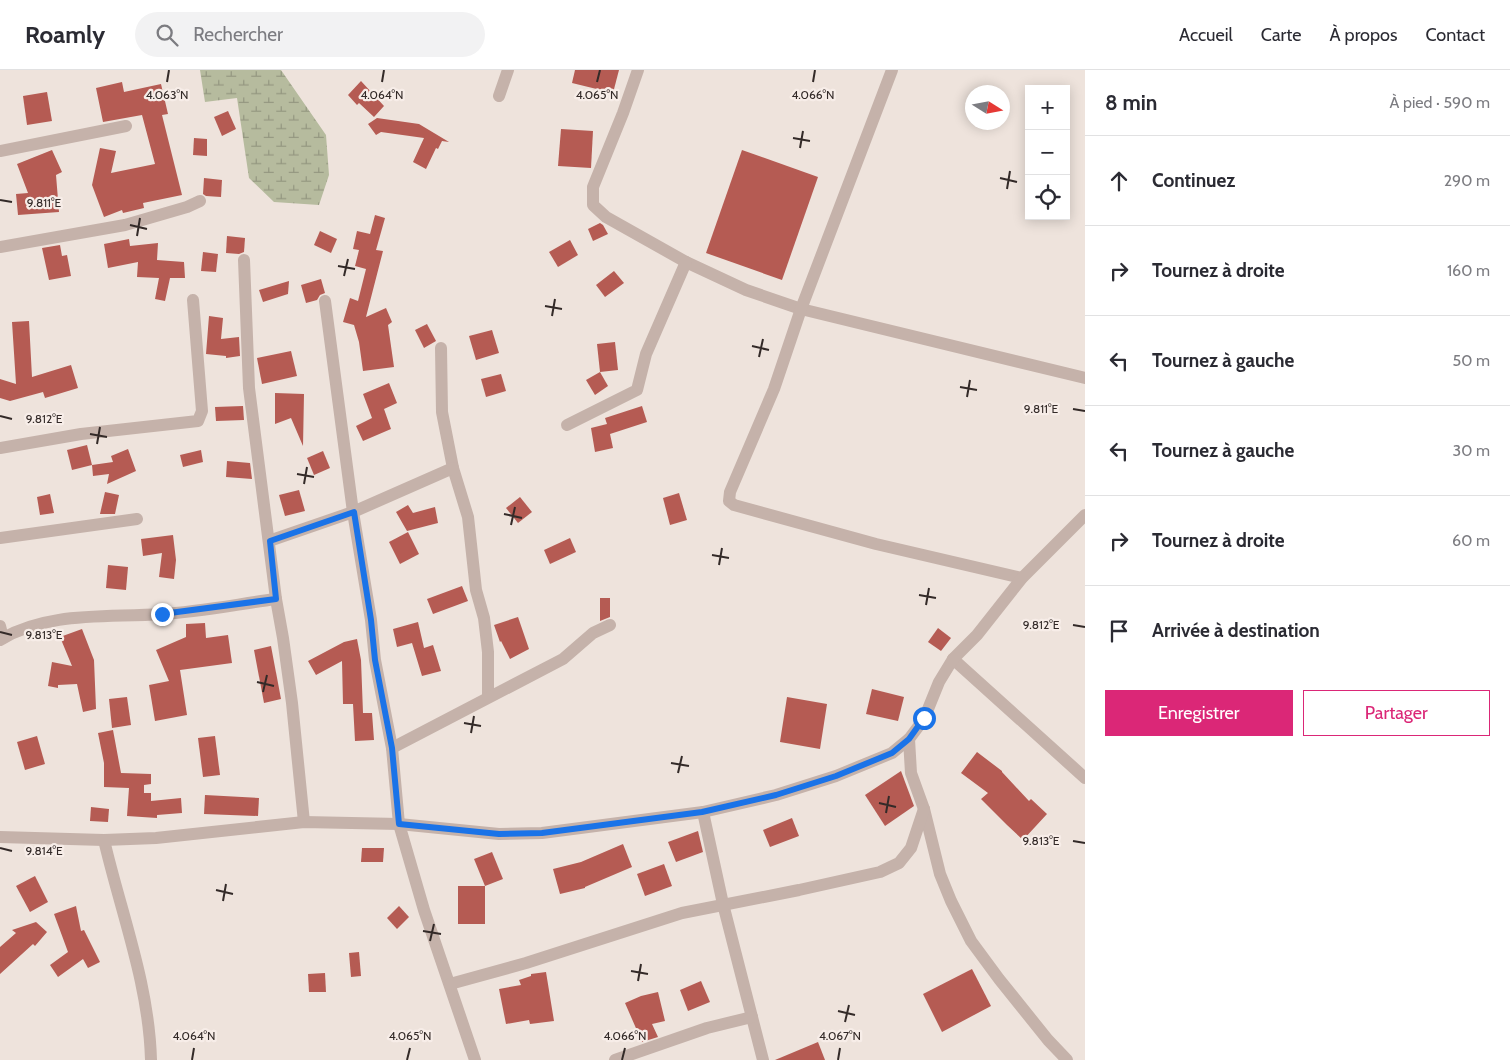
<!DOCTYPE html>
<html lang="fr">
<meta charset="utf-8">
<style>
body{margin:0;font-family:Cabin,sans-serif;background:#f2f2f3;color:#2b2b33}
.controls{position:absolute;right:15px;top:15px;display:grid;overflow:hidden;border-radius:0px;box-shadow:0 2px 12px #0003}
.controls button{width:45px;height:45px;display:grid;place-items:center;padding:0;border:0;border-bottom:1px solid #e1e1e2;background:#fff;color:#2b2b33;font:25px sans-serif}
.compass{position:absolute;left:965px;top:15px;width:45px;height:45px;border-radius:50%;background:#fff;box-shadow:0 2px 12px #0003;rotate:101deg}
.stop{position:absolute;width:15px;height:15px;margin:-11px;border:4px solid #1a73e8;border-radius:50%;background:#fff}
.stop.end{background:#1a73e8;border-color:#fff;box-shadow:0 1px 5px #0008}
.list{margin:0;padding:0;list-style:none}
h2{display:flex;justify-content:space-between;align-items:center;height:65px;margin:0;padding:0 20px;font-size:21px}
h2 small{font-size:16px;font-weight:400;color:#7c7c81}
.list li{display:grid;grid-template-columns:32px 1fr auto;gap:15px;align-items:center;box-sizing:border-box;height:90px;padding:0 20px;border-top:1px solid #e1e1e2}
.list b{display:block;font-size:19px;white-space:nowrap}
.list em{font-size:16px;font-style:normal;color:#7c7c81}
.actions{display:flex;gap:10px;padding:15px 20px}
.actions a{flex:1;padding:11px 0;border:1px solid #db2777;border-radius:0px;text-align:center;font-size:18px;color:#db2777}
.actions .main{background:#db2777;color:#fff}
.icon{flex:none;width:28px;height:28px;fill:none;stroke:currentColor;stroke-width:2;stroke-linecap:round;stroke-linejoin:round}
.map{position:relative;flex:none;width:1085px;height:990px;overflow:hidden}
header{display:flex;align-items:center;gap:30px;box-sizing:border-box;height:70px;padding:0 25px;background:#fff;border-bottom:1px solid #e1e1e2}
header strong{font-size:24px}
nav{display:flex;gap:28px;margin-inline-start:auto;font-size:18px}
.search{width:350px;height:45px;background:#f2f2f3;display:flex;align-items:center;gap:12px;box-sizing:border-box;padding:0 18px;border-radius:28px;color:#7c7c81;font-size:19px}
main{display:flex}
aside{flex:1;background:#fff}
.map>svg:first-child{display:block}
.wetland{fill:url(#wetland-marsh)}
.building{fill:#b55b53}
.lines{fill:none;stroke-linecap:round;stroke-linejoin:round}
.street{stroke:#c5b2aa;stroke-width:12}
.route{stroke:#1a73e8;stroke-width:6}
.ticks{fill:none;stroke:#332a28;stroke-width:2}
.ticks-label{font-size:12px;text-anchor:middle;fill:#332a28;stroke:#f7ede8;stroke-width:4.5;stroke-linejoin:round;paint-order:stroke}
</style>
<header>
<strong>Roamly</strong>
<div class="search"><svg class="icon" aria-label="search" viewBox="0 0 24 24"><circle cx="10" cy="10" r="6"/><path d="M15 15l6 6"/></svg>Rechercher</div>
<nav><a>Accueil</a><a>Carte</a><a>À propos</a><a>Contact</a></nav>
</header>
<main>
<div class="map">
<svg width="1085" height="990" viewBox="0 0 1085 990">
<defs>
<pattern id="wetland-marsh" width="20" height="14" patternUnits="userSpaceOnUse" patternTransform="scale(1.25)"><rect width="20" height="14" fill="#b6bb9e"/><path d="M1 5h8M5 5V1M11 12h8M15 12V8" fill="none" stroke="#959881"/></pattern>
</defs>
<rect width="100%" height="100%" fill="#eee3dc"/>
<polygon class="wetland" points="200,0 281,0 326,65 329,105 319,135 274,132 249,108 237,28 205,32"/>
<g class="building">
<polygon points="575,0 619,0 613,23 572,13"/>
<polygon points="361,11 384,36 374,47 359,33 357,35 348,25"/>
<polygon points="122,12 124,22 161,14 168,44 162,45 182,125 143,133 144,138 123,143 122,140 104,147 92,115 100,78 116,81 111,103 155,94 142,45 103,52 96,18"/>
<polygon points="47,22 52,51 27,55 23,26"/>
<polygon points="228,41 236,59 222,66 214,47"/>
<polygon points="377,48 419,54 449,72 442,71 438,79 436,78 426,99 413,92 424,68 381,62 376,65 368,54"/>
<polygon points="561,59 593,61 591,98 558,96"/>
<polygon points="194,68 207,69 207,86 193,85"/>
<polygon points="52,80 62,102 56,105 59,142 18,145 16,124 28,123 17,94"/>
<polygon points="742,80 818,107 782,210 706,183"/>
<polygon points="204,108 222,110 221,127 206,126 203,124"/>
<polygon points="375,145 385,148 376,180 383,181 366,247 386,238 392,252 388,255 394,297 363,301 359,272 354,255 343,252 350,228 358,231 366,199 355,196 359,180 353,179 357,161 370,164"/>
<polygon points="600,153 603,155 608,164 593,171 588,159"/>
<polygon points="320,161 337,169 331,183 314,175"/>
<polygon points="227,166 245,168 244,182 239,184 226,183"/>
<polygon points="129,169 130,176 158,173 157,190 184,192 185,208 170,208 165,231 155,229 159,208 137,207 138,192 108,198 104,174"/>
<polygon points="570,170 578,185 558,197 549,182"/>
<polygon points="60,175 62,186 67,185 71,206 49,210 42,178"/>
<polygon points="203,182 218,184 216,202 201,201"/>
<polygon points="614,201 624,213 605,227 596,215"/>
<polygon points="321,209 325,223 320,225 317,230 306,233 301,215"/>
<polygon points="289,211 288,224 263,232 259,220"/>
<polygon points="209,246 223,248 221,269 239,267 240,286 226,288 226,286 206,284"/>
<polygon points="29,251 32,307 71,295 78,318 45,328 43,322 10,331 0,328 0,309 16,314 12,252"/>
<polygon points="427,254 436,271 424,278 415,260"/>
<polygon points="492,260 499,283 476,290 469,266"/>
<polygon points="615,272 618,300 600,302 597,274"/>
<polygon points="291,281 297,306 262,314 257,288"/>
<polygon points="600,302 608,316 595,325 586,310"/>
<polygon points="501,304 506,321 486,327 481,309"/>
<polygon points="389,313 397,333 384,339 391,359 363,371 356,356 372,348 363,324"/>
<polygon points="275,323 304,324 303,376 291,348 275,354"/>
<polygon points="243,336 244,350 216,351 215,337"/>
<polygon points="642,336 647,352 610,364 613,378 595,382 591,358 607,354 605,348"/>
<polygon points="87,375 92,395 72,400 67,380"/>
<polygon points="128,379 136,401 107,414 109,404 93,406 92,395 113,392 111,386"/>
<polygon points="201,380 203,392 183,397 180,385"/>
<polygon points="323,381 330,398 314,405 307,388"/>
<polygon points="227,391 250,393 252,409 226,407"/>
<polygon points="299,420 305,441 285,446 279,425"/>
<polygon points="105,422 119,425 115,444 100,444"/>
<polygon points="679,423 687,450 670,455 663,428"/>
<polygon points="50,424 54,443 40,445 37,427"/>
<polygon points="520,427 532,442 518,453 506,438"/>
<polygon points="408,435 413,443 435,437 438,453 407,461 396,442"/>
<polygon points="408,462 419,484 400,494 389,472"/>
<polygon points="173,465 176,490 174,509 159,507 162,483 143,486 141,469"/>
<polygon points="570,468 576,482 550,494 544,480"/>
<polygon points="108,495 128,497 126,520 106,518"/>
<polygon points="462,516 468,531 433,544 427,529"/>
<polygon points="600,528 610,528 610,547 600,551"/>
<polygon points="518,547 529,579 510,589 501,571 500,572 494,555"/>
<polygon points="418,552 424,578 433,575 441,601 422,606 412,573 397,577 393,559"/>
<polygon points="205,553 206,568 228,565 232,593 180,600 187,645 155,651 149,615 169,611 156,580 186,567 186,554"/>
<polygon points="938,558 951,568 941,581 928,572"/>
<polygon points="82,559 94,590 96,639 83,642 77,614 58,615 58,618 48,616 52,592 72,596 60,567"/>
<polygon points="357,569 361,590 363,643 372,643 374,670 355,671 353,634 343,634 342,591 316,605 308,591 344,572"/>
<polygon points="271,576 281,629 264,633 254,580"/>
<polygon points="872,619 904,627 898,651 866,644"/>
<polygon points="127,627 131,655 112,658 109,629"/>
<polygon points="787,627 827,634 820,679 780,672"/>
<polygon points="113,660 121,703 151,704 151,714 144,715 144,723 151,723 151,731 181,728 182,743 157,745 157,748 127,746 129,718 104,717 104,693 98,663"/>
<polygon points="37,666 45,694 25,700 17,672"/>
<polygon points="215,666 220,705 203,707 198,668"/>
<polygon points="977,682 1002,701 1002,702 1029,731 1031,729 1047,744 1023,770 1007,755 981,729 988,723 961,703"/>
<polygon points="901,701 914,736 885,756 865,725"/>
<polygon points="205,725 259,728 258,746 204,744"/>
<polygon points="91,737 109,739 108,752 90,751"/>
<polygon points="792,748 799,766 770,777 763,760"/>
<polygon points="698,761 703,782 676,792 668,772"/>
<polygon points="623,774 632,797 585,817 585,818 560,824 553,799 581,792"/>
<polygon points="362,778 384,778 383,792 361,792"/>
<polygon points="492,782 503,809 485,816 474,789"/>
<polygon points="664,794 672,816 645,826 637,804"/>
<polygon points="35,806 48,832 30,842 16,816"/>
<rect x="458" y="816" width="27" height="38"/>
<polygon points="76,836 81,861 84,860 100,892 88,898 83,889 58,907 50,895 68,882 54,844"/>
<polygon points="399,836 409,847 397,859 387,848"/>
<polygon points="36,852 47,862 35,876 33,874 0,904 0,877 16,863 12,860"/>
<polygon points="359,882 361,906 351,907 349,883"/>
<polygon points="972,899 991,936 942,962 923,924"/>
<polygon points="546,902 554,951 530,954 529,950 506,954 499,919 521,915 519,910 531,906 531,904"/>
<polygon points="325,903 326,922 309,922 308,904"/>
<polygon points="701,911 710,932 688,941 680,920"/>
<polygon points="658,922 665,951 652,954 658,967 642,972 625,933 641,926"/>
<polygon points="818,972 825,990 775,990"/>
</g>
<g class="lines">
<g class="street">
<polyline points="638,0 623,43 593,117 593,135 606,147 686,192 746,220 801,239 1085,308"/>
<polyline points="892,0 801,239 774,319 730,422 729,431 734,435 876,474 1022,508"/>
<polyline points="499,26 508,0"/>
<polyline points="0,81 126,56"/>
<polyline points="0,177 125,155 187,137 200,131"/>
<polyline points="244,190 249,318 276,529 283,568 292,633 304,752"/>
<polyline points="325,231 353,442 371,550 375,590 392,678 399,754 424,840 475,990"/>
<polyline points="441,278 442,342 453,398 468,447 476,520 484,548 488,582 488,627"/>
<polyline points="567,355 637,320 646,284 686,192"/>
<polyline points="0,378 81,364 198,351 202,341 193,230"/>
<polyline points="0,468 137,449"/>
<polyline points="269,471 353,442 453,398"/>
<polyline points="0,556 3,568"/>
<path d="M0 570C48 541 107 548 161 544 199 542 238 534 276 529"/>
<polyline points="953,589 1085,708"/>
<polyline points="909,669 911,703 924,739 940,804 951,831 971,871 999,909 1048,970 1067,990"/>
<polyline points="392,678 563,589 593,563 610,555"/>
<polyline points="703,742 723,834 763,990"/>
<polyline points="0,767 104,770 156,768 304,752 399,754 499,764 542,763 703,742 776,725 836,706 892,683 909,669 924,649 939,612 953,589 977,565 1022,508 1085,445"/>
<path d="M104 770C121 843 149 914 151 990"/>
<polyline points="450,914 526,893 682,843 799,820 880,802 899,793 911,778 924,739"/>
<polyline points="615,990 707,958 752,947"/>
</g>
</g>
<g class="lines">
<polyline class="route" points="162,544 276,529 270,471 354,442 371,550 375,590 392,678 399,754 499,764 542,763 702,742 776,725 836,706 892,683 909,669 924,648"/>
</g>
<path class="ticks" d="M167 12 169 0M382 12 384 0M597 12 600 0M813 12 815 0M793 68 810 71M800 78 803 61M1000 108 1017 112M1007 119 1010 101M0 130 12 132M130 155 147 159M137 166 140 148M338 196 355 199M344 206 348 189M545 236 562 239M552 246 555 229M752 276 769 280M759 287 763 269M960 317 977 320M967 327 970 310M1073 339 1085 341M0 346 12 349M90 364 107 367M97 374 100 357M297 404 314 407M304 414 307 397M504 444 522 448M511 455 515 437M712 485 729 488M719 495 722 478M919 525 936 528M926 535 929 518M1073 555 1085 557M0 562 12 565M257 612 274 616M263 622 267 605M464 653 481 656M471 663 474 646M671 693 689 696M678 703 682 686M879 733 896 737M886 743 889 726M1073 771 1085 773M0 778 12 781M216 820 233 824M223 831 226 814M423 861 441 864M430 871 434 854M631 901 648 904M638 911 641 894M838 941 855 945M845 952 849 935M192 990 194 978M407 990 410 978M622 990 625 978M838 990 840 978"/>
<g class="ticks-label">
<text x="167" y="29">4.063°N</text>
<text x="382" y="29">4.064°N</text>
<text x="597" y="29">4.065°N</text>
<text x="813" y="29">4.066°N</text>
<text x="44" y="137">9.811°E</text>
<text x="1041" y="343">9.811°E</text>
<text x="44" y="353">9.812°E</text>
<text x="1041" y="559">9.812°E</text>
<text x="44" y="569">9.813°E</text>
<text x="1041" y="775">9.813°E</text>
<text x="44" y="785">9.814°E</text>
<text x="194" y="970">4.064°N</text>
<text x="410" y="970">4.065°N</text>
<text x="625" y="970">4.066°N</text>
<text x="840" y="970">4.067°N</text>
</g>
</svg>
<div class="controls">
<button>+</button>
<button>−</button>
<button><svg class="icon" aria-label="locate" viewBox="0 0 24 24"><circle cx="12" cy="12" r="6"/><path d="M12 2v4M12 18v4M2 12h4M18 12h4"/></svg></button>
</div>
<svg class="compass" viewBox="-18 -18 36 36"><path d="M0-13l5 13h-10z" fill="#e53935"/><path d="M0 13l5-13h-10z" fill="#7c7c81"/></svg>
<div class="stop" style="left:924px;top:648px"></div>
<div class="stop end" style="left:162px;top:544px"></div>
</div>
<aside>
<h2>8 min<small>À pied · 590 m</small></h2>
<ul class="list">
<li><svg class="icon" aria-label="ahead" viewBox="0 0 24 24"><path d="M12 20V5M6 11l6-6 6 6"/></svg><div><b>Continuez</b></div><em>290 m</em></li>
<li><svg class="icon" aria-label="right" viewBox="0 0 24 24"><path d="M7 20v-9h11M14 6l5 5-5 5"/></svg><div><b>Tournez à droite</b></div><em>160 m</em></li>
<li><svg class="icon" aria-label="left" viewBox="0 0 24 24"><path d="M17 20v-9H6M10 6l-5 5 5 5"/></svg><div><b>Tournez à gauche</b></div><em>50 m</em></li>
<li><svg class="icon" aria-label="left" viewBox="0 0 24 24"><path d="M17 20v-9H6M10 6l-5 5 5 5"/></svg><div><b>Tournez à gauche</b></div><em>30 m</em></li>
<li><svg class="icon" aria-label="right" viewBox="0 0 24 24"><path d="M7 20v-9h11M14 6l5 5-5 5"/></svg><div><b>Tournez à droite</b></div><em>60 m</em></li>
<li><svg class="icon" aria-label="arrive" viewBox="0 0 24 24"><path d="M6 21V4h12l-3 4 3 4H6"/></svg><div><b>Arrivée à destination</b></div></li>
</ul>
<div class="actions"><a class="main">Enregistrer</a><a>Partager</a></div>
</aside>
</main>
